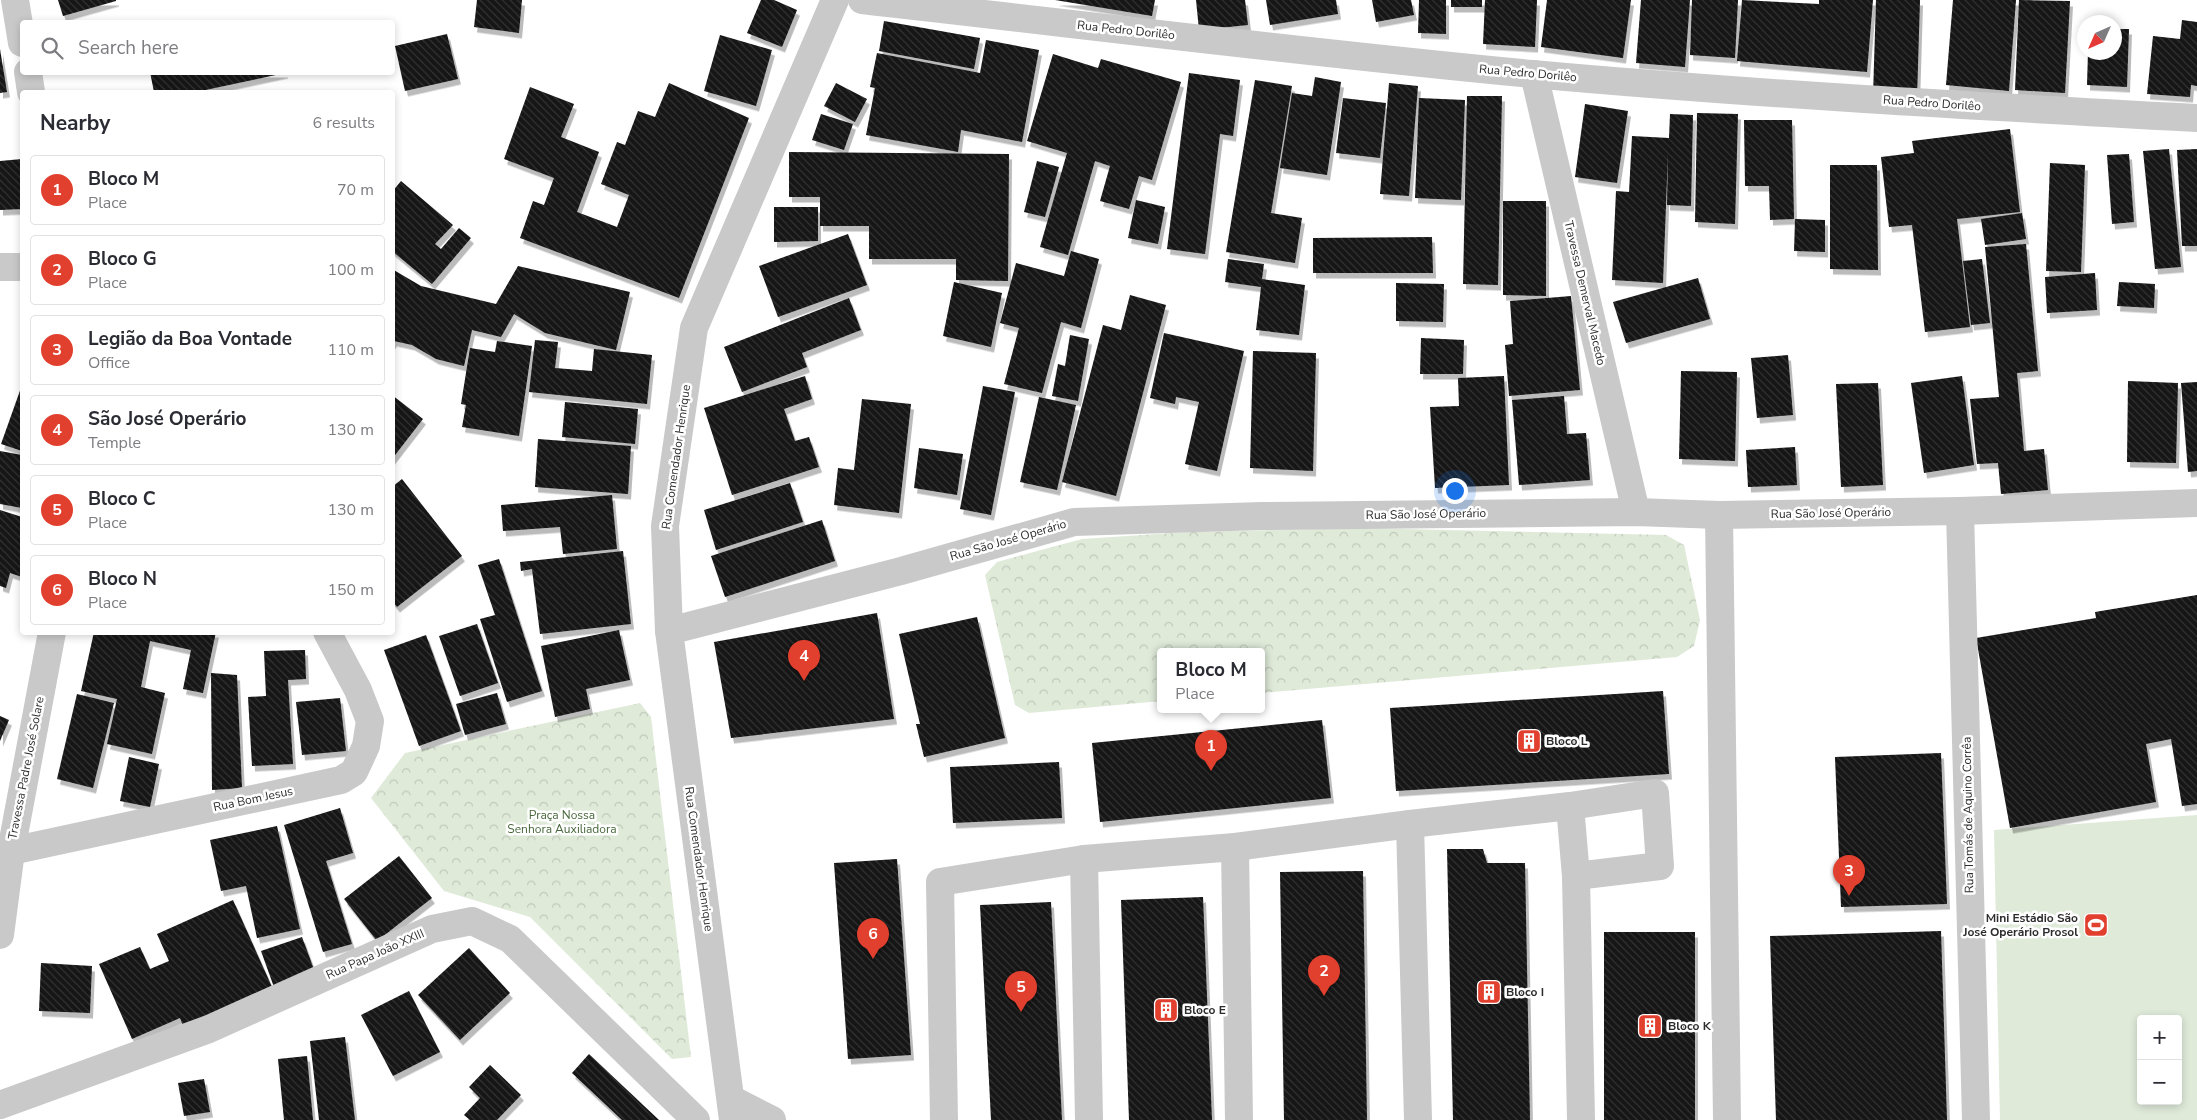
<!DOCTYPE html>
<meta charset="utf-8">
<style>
body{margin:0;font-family:"Nunito Sans",sans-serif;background:#f7f7f7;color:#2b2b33}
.controls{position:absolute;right:15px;bottom:15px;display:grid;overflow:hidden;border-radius:5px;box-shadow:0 2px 8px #0003}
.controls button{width:45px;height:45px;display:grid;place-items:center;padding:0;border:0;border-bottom:1px solid #e1e1e2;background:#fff;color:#2b2b33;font:25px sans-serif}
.compass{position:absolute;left:2077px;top:15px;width:45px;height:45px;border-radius:50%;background:#fff;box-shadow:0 2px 8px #0003;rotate:225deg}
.you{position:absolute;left:1454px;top:490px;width:18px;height:18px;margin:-12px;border:4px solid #fff;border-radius:50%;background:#1a73e8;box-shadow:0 0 0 8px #1a73e833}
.badge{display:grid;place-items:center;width:32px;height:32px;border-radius:50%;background:#e2402f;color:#fff;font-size:16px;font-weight:700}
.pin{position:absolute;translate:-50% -41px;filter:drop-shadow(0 1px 2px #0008)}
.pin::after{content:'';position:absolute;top:26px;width:18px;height:15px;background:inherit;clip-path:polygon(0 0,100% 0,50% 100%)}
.popup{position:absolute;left:1157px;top:648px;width:108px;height:65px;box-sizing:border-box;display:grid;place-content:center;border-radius:5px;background:#fff;filter:drop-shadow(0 1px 4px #0005);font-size:16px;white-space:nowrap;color:#7c7c81}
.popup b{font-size:19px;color:#2b2b33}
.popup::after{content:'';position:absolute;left:50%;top:100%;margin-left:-10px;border:10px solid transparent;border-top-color:#fff}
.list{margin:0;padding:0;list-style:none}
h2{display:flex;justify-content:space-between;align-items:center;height:65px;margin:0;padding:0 20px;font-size:21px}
h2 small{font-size:16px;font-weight:400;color:#7c7c81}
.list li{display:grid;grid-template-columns:32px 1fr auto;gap:15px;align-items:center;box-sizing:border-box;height:70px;margin:0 10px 10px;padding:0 10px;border:1px solid #e1e1e2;border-radius:5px}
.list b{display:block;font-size:19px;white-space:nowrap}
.list p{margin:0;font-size:16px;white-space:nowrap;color:#7c7c81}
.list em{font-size:16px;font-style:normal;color:#7c7c81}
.icon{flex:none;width:28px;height:28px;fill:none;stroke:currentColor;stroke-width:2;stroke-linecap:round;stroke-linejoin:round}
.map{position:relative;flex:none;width:2197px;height:1120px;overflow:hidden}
.search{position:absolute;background:#fff;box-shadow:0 2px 8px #0003;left:20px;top:20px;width:375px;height:55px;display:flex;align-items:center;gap:12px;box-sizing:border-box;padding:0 18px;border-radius:5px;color:#7c7c81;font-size:19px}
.panel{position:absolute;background:#fff;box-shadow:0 2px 8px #0003;left:20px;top:90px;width:375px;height:545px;border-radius:5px}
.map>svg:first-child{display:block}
.forest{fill:url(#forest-crowns)}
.pitch{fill:#dfead9;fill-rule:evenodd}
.building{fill:url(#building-back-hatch);filter:url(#shadow)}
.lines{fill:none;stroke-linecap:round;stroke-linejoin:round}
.minor{stroke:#c9c9c9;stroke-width:28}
.labels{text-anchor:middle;stroke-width:5;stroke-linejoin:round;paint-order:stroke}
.street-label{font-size:12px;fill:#2c2c2c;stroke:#fff}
.poi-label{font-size:12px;font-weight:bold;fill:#2c2c2c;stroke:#fff;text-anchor:start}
.park-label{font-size:12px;fill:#48673a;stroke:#fff}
</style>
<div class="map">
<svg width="2197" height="1120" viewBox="0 0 2197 1120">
<defs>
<pattern id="forest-crowns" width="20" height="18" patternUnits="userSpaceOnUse" patternTransform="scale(1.25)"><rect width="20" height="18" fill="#dfead9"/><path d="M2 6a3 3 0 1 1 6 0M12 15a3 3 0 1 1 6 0" fill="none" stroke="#c0c9ba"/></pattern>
<pattern id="building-back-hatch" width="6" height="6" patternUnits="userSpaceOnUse" patternTransform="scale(1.25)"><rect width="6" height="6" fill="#131313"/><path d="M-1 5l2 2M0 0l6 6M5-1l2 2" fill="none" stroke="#363636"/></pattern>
<filter id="shadow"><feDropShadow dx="3" dy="5.5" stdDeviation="0" flood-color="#0004"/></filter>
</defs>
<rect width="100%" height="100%" fill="#fff"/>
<g class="forest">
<polygon points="1357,528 1666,535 1684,545 1700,620 1694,646 1677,657 1261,693 1261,652 1161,652 1161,701 1029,713 1015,705 985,575 997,562 1082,539 1188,532"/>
<polygon points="640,703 651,717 691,1057 672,1059 530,917 444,891 371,798 405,753"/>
</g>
<path class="pitch" d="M2197 815V1120H2000L1994 830ZM2141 1019H2178V1101H2141Z"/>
<g class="building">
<polygon points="58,0 116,0 116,1 63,16"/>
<polygon points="477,0 522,0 519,33 474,27"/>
<polygon points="761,0 774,0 797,10 782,47 747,33"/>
<polygon points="1055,0 1155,0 1152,16"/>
<polygon points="1196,0 1245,0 1248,25 1199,30"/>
<polygon points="1266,0 1336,0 1338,14 1270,25"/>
<polygon points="1372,0 1411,0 1414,15 1376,22"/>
<polygon points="1419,0 1446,0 1446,34 1418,33"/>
<rect x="1451" y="0" width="31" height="7"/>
<polygon points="1485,0 1537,0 1535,47 1483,44"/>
<polygon points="1547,0 1631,0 1623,58 1541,47"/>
<polygon points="1641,0 1690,0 1685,67 1636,63"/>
<polygon points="1692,0 1738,0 1735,58 1690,55"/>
<polygon points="1742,0 1819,4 1819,0 1873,0 1867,72 1737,61"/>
<polygon points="1876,0 1920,0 1917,98 1873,95"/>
<polygon points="1953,0 2016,0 2009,91 1946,85"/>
<polygon points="2019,0 2070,1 2065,93 2015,90"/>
<polygon points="2182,20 2197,22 2197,86 2191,85 2190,97 2147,94 2153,36 2180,39"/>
<polygon points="884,21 980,38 974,69 879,51"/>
<polygon points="2114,29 2129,29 2127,87 2087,85 2088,52 2114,52"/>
<polygon points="447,34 458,79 405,91 395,46"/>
<polygon points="720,35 772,50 756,106 704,91"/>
<polygon points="986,40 1039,50 1022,142 961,130 958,152 866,135 875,88 870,87 877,53 980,73"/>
<polygon points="0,49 7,92 0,93"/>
<polygon points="1053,54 1098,68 1101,59 1181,82 1152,180 1139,176 1129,209 1100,201 1110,166 1095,161 1068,255 1040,247 1067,153 1027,141"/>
<polygon points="150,72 285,72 285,73 196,92 154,92"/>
<polygon points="1189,73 1240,80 1233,136 1220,134 1205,254 1167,249"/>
<polygon points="1315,77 1341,82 1327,175 1280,168 1292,93 1312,96"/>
<polygon points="1255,80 1292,86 1271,213 1302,218 1295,263 1226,252"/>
<polygon points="669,83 749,118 679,298 520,238 533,201 544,205 554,178 504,159 530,87 574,104 561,137 599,152 577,212 617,227 629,195 601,184 617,142 625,145 638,111 655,117"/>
<polygon points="836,83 867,99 855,122 824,106"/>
<polygon points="1389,83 1418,86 1409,196 1380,194"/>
<polygon points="1467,96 1502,96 1498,285 1463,284"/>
<polygon points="1343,98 1386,103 1380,158 1336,153"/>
<polygon points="1419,98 1465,100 1461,200 1415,198"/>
<polygon points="1585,104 1628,111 1617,183 1575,177"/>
<polygon points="1697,113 1738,114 1735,224 1695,222"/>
<polygon points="821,114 853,124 844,150 812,140"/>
<polygon points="1670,114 1693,115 1691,206 1667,205 1668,153 1663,283 1612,280 1616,191 1629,192 1632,136 1669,138"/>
<polygon points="1744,120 1792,120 1794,219 1770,220 1769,186 1745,186"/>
<polygon points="2010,129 2020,212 1957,219 1970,327 1925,332 1912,225 1889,227 1881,157 1914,153 1912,141"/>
<polygon points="2169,149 2181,267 2155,269 2143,151"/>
<polygon points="2197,149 2197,246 2182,246 2177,150"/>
<polygon points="789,152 1009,154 1008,281 956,280 956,259 869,259 869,226 820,226 820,197 789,197"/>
<polygon points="2129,154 2134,222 2112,224 2107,155"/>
<polygon points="22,159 22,209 0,210 0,161"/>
<polygon points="1037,161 1059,167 1045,217 1024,212"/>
<polygon points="2050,163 2085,165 2081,272 2046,271"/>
<polygon points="1830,165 1877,165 1878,270 1830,269"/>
<polygon points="401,181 453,225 435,244 441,249 459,228 471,238 432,284 392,251 392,192"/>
<polygon points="1136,200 1165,207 1158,244 1128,238"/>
<polygon points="1503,201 1546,201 1546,296 1503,295"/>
<polygon points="774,207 818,207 818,241 774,242"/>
<polygon points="2022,213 2026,239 1985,245 1981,219"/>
<polygon points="1795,219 1825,220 1825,252 1794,251"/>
<polygon points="848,234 867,285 778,317 759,266"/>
<polygon points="1432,237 1433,273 1313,273 1313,238"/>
<polygon points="2026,244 2038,371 2017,373 2024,451 2044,449 2048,490 2001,494 1998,463 1977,464 1970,399 1999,397 1985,247"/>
<polygon points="1071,251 1099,259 1081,328 1061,322 1042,393 1004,384 1019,328 1000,323 1016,263 1064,276"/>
<polygon points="1228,259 1264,264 1262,279 1305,285 1299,335 1256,330 1261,287 1225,282"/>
<polygon points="1982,259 1990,323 1971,325 1963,261"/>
<polygon points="518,266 630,292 616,350 545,333 514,314 501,337 472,330 464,366 436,359 412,345 394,341 392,344 392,269 421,286 496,304"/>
<polygon points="2095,273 2097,310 2047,313 2045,277"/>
<polygon points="1698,278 1710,319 1626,343 1613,302"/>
<polygon points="954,282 1002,293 991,347 943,336"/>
<polygon points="2119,282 2155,284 2154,308 2117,306"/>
<polygon points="1396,283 1444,284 1443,322 1396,321"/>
<polygon points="1130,295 1166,305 1116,496 1062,482 1103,325 1121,330"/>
<polygon points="1571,296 1580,390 1509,396 1505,345 1513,344 1510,301"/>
<polygon points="849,298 861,330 802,353 807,367 742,392 724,347"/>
<polygon points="1164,333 1244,351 1217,471 1185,464 1199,402 1176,397 1175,404 1150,398"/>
<polygon points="1070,335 1089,339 1078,401 1052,396 1058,364 1065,366"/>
<polygon points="1421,338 1464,340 1463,374 1420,374"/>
<polygon points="535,340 558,342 555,368 592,371 594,349 652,355 647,404 529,392"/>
<polygon points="497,341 532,346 519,436 462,427 466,405 461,404 470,348 495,352"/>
<polygon points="1253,351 1316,353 1313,471 1250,468"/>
<polygon points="1788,355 1793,415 1757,418 1751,358"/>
<polygon points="1681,371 1737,372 1735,461 1679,459"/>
<polygon points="805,376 812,399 784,409 795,441 809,437 819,467 732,495 704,408"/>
<polygon points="1504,376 1509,485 1435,488 1430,407 1459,406 1458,378"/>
<polygon points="1962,376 1974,465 1924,473 1911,383"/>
<polygon points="2128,381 2178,383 2176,463 2127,462"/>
<polygon points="2197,382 2197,471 2188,472 2181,383"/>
<polygon points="1878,383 1883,485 1841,487 1836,384"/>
<polygon points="22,385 22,451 1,444"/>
<polygon points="983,386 1015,392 991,515 960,509"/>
<polygon points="392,395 423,419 392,459"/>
<polygon points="1564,396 1567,434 1586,433 1590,480 1519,485 1512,400"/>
<polygon points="1039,397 1076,405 1057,490 1020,482"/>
<polygon points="862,399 911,404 899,513 834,505 838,468 854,470"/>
<polygon points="565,402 638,409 635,444 562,437"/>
<polygon points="538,439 631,446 628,494 535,487"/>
<polygon points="1795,447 1797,485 1748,487 1746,450"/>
<polygon points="919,448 963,454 957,495 914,488"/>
<polygon points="0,451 22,455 22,508 0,504"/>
<polygon points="402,479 462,556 397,607 392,601 392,487"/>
<polygon points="790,483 803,522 716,550 704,510"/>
<polygon points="612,495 617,549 563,554 560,527 503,531 501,505"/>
<polygon points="0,510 22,517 22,577 10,573 6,588 0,586"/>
<polygon points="822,520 835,561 725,597 711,556"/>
<polygon points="623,551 631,624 540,634 532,569 521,571 520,562"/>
<polygon points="499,559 542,691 507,702 480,619 495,615 478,565"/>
<polygon points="2197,595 2197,804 2182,806 2171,739 2146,744 2156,802 2010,828 1976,638 2096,618 2095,612"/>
<polygon points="877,613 894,719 731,738 714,642"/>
<polygon points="977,617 1005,738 924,757 916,724 920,724 899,634"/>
<polygon points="477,624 498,683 460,696 439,636"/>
<polygon points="619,630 630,680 586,689 590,709 555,717 541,646"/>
<polygon points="94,632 216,632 203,693 183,689 191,650 150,641 141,687 165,693 152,754 107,744 117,699 81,691"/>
<polygon points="426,635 461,731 419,746 384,650"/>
<polygon points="305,650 306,679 288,680 293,764 252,766 248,697 266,696 264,651"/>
<polygon points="211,673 237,675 242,788 212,790"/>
<polygon points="1663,691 1669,774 1396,791 1390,708"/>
<polygon points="497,693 506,724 465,735 456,704"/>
<polygon points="77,694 114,703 93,788 57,779"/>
<polygon points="340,698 346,751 302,755 296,702"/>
<polygon points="0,716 9,720 0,741"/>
<polygon points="1322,720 1331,798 1100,822 1092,743"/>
<polygon points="1941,753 1947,904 1841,907 1835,757"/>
<polygon points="129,757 159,764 150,807 120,801"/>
<polygon points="1059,762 1062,818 953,823 950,767"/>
<polygon points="340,808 353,853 326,861 352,944 323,952 284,825"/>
<polygon points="277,826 300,929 257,938 246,886 221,891 210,840"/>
<polygon points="1447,849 1483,849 1487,863 1525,863 1530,1120 1453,1120"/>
<polygon points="399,856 432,898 377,941 344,899"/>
<polygon points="897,859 911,1055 848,1059 834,863"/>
<polygon points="1363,871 1367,1120 1284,1120 1280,872"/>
<polygon points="1203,897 1212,1120 1129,1120 1121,900"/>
<polygon points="233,900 272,987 183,1026 180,1018 132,1039 99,964 140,947 150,969 169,961 157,934"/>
<polygon points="1051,902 1062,1120 991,1120 980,905"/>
<polygon points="1941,931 1947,1120 1776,1120 1770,936"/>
<rect x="1604" y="932" width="91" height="188"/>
<polygon points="302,937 316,975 275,990 261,951"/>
<polygon points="469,948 510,993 460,1040 418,995"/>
<polygon points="41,963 92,966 90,1013 39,1011"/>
<polygon points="409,991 440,1052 393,1076 361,1015"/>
<polygon points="345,1037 355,1120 319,1120 310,1041"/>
<polygon points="589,1054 659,1120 622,1120 572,1073"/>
<polygon points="307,1056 313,1120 284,1120 278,1059"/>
<polygon points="490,1065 521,1095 497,1120 470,1120 464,1115 480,1098 469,1087"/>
<polygon points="204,1079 210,1112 184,1116 178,1083"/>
</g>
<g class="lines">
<g class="minor">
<polyline points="15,0 22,43"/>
<path d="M862 0C1085 25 1308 53 1532 74 1753 94 1975 106 2197 118"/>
<polyline points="28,72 31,92"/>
<polyline points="1534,74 1636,512"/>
<polyline points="0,267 22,267"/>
<polyline points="1960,511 1976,1120"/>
<polyline points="1719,515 1727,1120"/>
<polyline points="669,631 901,571 1074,522 1262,516 1636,512 1719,515 1960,511 2197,503"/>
<polyline points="1570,806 1655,793 1660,866 1576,876"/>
<polyline points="1410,824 1418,1120"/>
<polyline points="1235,847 1239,1120"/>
<polyline points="0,850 11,851 341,780 354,772 366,746 370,721 358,690 327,632"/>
<polyline points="1084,859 1089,1120"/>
<polyline points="0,935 11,851 52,632"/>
<polyline points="731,1099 772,1120"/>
<polyline points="0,1105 209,1029 432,929 472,921 510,939 696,1120"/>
<polyline points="733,1120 669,631 665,526 694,328 835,0"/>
<polyline points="944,1120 940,882 1084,859 1235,847 1410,824 1570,806 1576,876 1581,1120"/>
</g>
</g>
<defs>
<symbol id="building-square" viewBox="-11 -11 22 22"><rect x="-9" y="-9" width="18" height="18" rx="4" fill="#e2402f" stroke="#fff"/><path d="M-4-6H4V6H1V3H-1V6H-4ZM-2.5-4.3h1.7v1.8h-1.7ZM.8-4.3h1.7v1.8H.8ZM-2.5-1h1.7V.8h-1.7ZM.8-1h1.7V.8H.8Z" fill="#fff"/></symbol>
<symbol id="stadium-square" viewBox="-11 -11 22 22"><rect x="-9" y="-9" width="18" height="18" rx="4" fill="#e2402f" stroke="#fff"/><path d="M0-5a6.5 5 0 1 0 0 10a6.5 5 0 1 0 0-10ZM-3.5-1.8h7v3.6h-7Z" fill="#fff"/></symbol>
</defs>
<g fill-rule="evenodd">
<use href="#building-square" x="1515" y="727" width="28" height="28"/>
<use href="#stadium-square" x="2082" y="911" width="28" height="28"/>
<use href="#building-square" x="1475" y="978" width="28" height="28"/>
<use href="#building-square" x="1152" y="996" width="28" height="28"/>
<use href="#building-square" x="1636" y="1012" width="28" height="28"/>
</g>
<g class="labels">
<g class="street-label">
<text transform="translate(1126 30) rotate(6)" y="4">Rua Pedro Dorilêo</text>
<text transform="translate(1528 73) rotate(5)" y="4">Rua Pedro Dorilêo</text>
<text transform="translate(1932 103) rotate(4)" y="4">Rua Pedro Dorilêo</text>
<text transform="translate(1585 293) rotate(77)" y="4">Travessa Demerval Macedo</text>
<text transform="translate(676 457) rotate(-82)" y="4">Rua Comendador Henrique</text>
<text transform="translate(1831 513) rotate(-1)" y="4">Rua São José Operário</text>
<text transform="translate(1426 514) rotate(-1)" y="4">Rua São José Operário</text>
<text transform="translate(1008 540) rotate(-16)" y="4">Rua São José Operário</text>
<text transform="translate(26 768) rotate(-79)" y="4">Travessa Padre José Solare</text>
<text transform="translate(253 799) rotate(-12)" y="4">Rua Bom Jesus</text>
<text transform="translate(1968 815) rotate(-91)" y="4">Rua Tomás de Aquino Corrêa</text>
<text transform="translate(699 859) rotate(82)" y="4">Rua Comendador Henrique</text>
<text transform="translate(375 954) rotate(-24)" y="4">Rua Papa João XXIII</text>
</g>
<g class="poi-label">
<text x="1546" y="745">Bloco L</text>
<text x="2078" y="922" text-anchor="end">Mini Estádio São<tspan x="2078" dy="14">José Operário Prosol</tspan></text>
<text x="1506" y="996">Bloco I</text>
<text x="1184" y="1014">Bloco E</text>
<text x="1668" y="1030">Bloco K</text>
</g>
<g class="park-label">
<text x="562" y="819">Praça Nossa<tspan x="562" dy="14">Senhora Auxiliadora</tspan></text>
</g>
</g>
</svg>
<div class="controls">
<button>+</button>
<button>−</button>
</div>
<svg class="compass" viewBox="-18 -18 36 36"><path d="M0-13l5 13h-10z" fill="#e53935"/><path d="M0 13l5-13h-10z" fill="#7c7c81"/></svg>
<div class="you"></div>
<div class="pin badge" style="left:1211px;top:771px">1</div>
<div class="popup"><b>Bloco M</b>Place</div>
<div class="pin badge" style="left:1324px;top:996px">2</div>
<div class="pin badge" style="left:1849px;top:896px">3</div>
<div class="pin badge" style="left:804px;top:681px">4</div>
<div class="pin badge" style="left:1021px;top:1012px">5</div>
<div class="pin badge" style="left:873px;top:959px">6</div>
<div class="search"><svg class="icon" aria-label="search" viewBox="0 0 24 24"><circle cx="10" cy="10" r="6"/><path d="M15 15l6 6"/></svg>Search here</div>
<section class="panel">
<h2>Nearby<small>6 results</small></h2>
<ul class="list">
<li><span class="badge">1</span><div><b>Bloco M</b><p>Place</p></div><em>70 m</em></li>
<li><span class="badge">2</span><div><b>Bloco G</b><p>Place</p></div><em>100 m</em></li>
<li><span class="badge">3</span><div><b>Legião da Boa Vontade</b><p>Office</p></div><em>110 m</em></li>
<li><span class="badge">4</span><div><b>São José Operário</b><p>Temple</p></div><em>130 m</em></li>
<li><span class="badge">5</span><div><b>Bloco C</b><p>Place</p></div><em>130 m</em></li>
<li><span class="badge">6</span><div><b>Bloco N</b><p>Place</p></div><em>150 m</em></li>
</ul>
</section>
</div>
